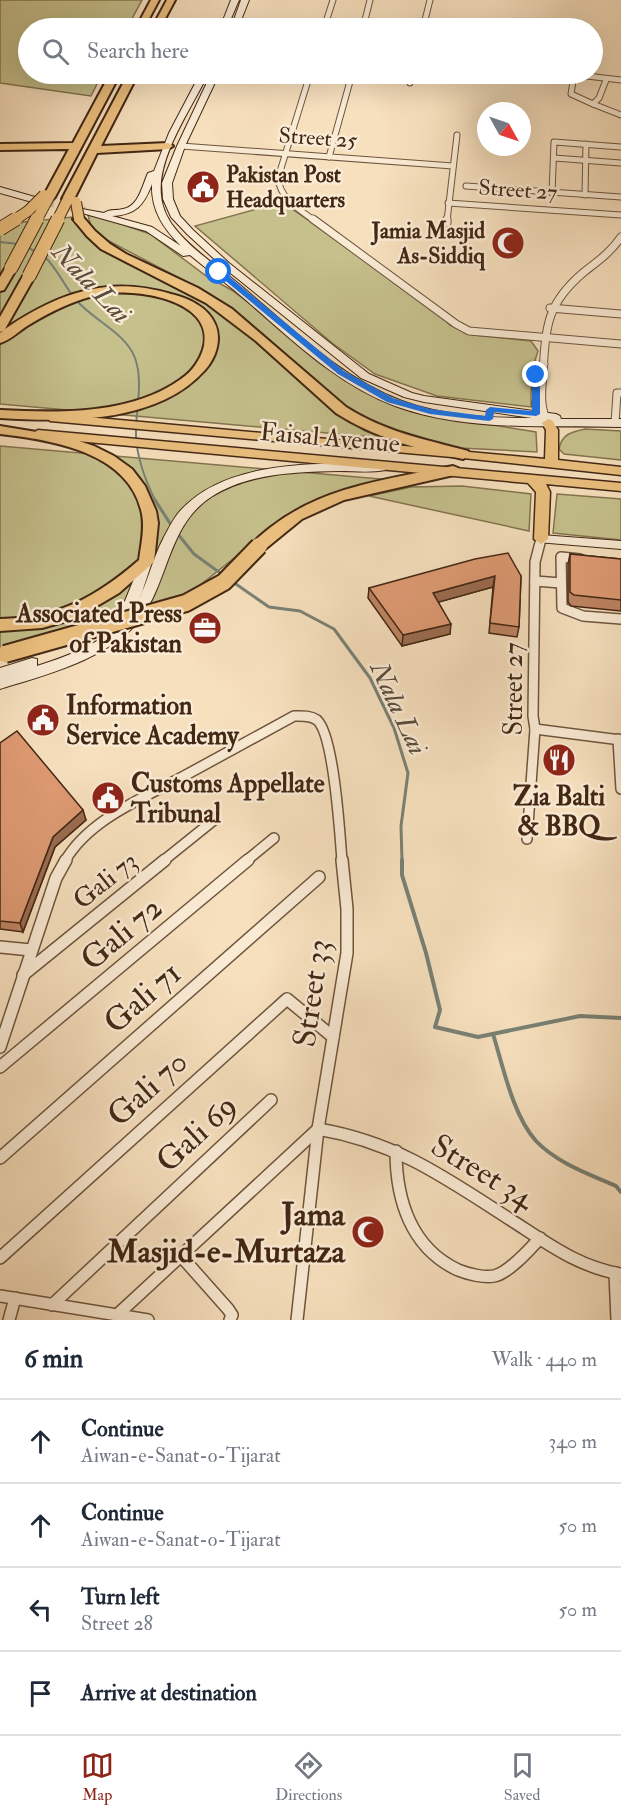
<!DOCTYPE html>
<meta charset="utf-8">
<style>
body{margin:0;font-family:"IM FELL Double Pica",serif;background:#f6f6f7;color:#1f2937}
.compass{position:absolute;left:477px;top:102px;width:54px;height:54px;border-radius:50%;background:#fff;box-shadow:0 6px 24px #0002;rotate:130deg}
.stop{position:absolute;width:18px;height:18px;margin:-14px;border:4px solid #1a73e8;border-radius:50%;background:#fff}
.stop.end{background:#1a73e8;border-color:#fff;box-shadow:0 2px 6px #0008}
.list{margin:0;padding:0;list-style:none}
h2{display:flex;justify-content:space-between;align-items:center;height:78px;margin:0;padding:0 24px;font-size:26px}
h2 small{font-size:20px;font-weight:400;color:#747a83}
.list li{display:grid;grid-template-columns:39px 1fr auto;gap:18px;align-items:center;box-sizing:border-box;height:84px;padding:0 24px;border-top:2px solid #e0e1e3}
.list b{display:block;font-size:22px;white-space:nowrap}
.list p{margin:0;font-size:20px;white-space:nowrap;color:#747a83}
.list em{font-size:20px;font-style:normal;color:#747a83}
.icon{flex:none;width:33px;height:33px;fill:none;stroke:currentColor;stroke-width:2;stroke-linecap:round;stroke-linejoin:round}
.map{position:relative;flex:none;width:621px;height:1320px;overflow:hidden}
.search{position:absolute;background:#fff;box-shadow:0 6px 24px #0002;left:18px;right:18px;top:18px;height:66px;display:flex;align-items:center;gap:15px;box-sizing:border-box;padding:0 21px;border-radius:33px;color:#747a83;font-size:22px}
.sheet{height:414px;background:#fff}
nav{display:flex;justify-content:space-around;align-items:center;box-sizing:border-box;height:84px;border-top:2px solid #e0e1e3;background:#fff;font-size:16px;color:#747a83}
nav a{display:grid;justify-items:center;gap:3px}
nav .on{color:#8f2418}
.map>svg:first-child{display:block}
.green{fill:#c5c08c;stroke:#847450;stroke-width:1.5}
.lines{fill:none;stroke-linecap:round;stroke-linejoin:round}
.stream-far2{stroke:#798175;stroke-width:2}
.stream-far1{stroke:#798175;stroke-width:3}
.stream{stroke:#798175;stroke-width:4}
.secondary-tunnel{stroke:#d3bb9c;stroke-width:8;stroke-dasharray:8 4.5;stroke-linecap:butt}
.street-far3-casing{stroke:#6f553e;stroke-width:7}
.street-far2-casing{stroke:#6f553e;stroke-width:9}
.street-far1-casing{stroke:#6f553e;stroke-width:12}
.street-casing{stroke:#6f553e;stroke-width:14}
.secondary-casing{stroke:#422714;stroke-width:2}
.primary-casing{stroke:#422714;stroke-width:3}
.highway-casing{stroke:#422714;stroke-width:4}
.street-far3{stroke:#faebd5;stroke-width:5}
.street-far2{stroke:#faebd5;stroke-width:7}
.street-far1{stroke:#faebd5;stroke-width:9}
.street{stroke:#faebd5;stroke-width:11}
.secondary{fill:#faebd5;fill-rule:evenodd}
.primary{fill:#ecc07f;fill-rule:evenodd}
.highway{fill:#ecc07f;fill-rule:evenodd}
.highway-bridge-far2-casing{stroke:#422714;stroke-width:12;stroke-linecap:butt}
.highway-bridge-far1-casing{stroke:#422714;stroke-width:15;stroke-linecap:butt}
.highway-bridge-casing{stroke:#422714;stroke-width:20;stroke-linecap:butt}
.highway-bridge-far2{stroke:#ecc07f;stroke-width:10}
.highway-bridge-far1{stroke:#ecc07f;stroke-width:13}
.highway-bridge{stroke:#ecc07f;stroke-width:16}
.wall{fill:#bf8463;stroke:#422714;stroke-width:1.5}
.shaded-wall{fill:#9b6c50;stroke:#422714;stroke-width:1.5}
.building{fill:#de9a73;stroke:#422714;stroke-width:1.5}
.route{fill:#1a73e8}
.labels{text-anchor:middle;stroke-width:5;stroke-linejoin:round;paint-order:stroke}
.far-street-label{font-size:22px;fill:#422714;stroke:#faebd5}
.far-poi-label{font-size:22px;font-weight:bold;fill:#422714;stroke:#faebd5;text-anchor:start}
.street-label{font-size:26px;fill:#422714;stroke:#faebd5}
.poi-label{font-size:26px;font-weight:bold;fill:#422714;stroke:#faebd5;text-anchor:start}
.water-label{font-size:27px;font-style:italic;fill:#594c3c;stroke:#faebd5}
.near-street-label{font-size:32px;fill:#422714;stroke:#faebd5}
.near-poi-label{font-size:32px;font-weight:bold;fill:#422714;stroke:#faebd5;text-anchor:end}
</style>
<div class="map">
<svg width="621" height="1320" viewBox="0 0 621 1320">
<rect width="100%" height="100%" fill="#f7e0be"/>
<filter id="stains"><feTurbulence type="fractalNoise" baseFrequency=".00333" numOctaves="4"/><feColorMatrix values="0 0 0 0 .2 0 0 0 0 .09 0 0 0 0 .02 0 0 0 .5 -.17"/></filter>
<radialGradient id="worn" r=".72"><stop offset=".6" stop-color="#630" stop-opacity="0"/><stop offset="1" stop-color="#630" stop-opacity=".3"/></radialGradient>
<g class="green">
<polygon points="0,0 142,0 127,28 28,28 28,74 102,74 91,96 0,83"/>
<polygon points="282,202 432,306 450,325 474,335 531,341 538,351 532,370 531,407 437,396 375,374 332,343 195,226"/>
<polygon points="88,215 104,218 150,234 205,275 233,291 372,395 412,412 536,432 537,452 460,448 412,438 363,419 330,395 271,342 200,289 107,240 91,227"/>
<polygon points="73,217 90,240 126,263 174,284 219,310 335,412 365,431 384,438 0,404 0,230 24,222"/>
<path d="M585 429 621 431V460L564 454 559 449C562 434 571 432 585 429Z"/>
<polygon points="0,446 392,480 338,492 291,513 180,601 0,648"/>
<polygon points="462,486 531,494 529,531 369,496 411,487"/>
<polygon points="557,494 621,499 621,540 553,533"/>
</g>
<g class="lines">
<g class="stream-far2">
<polyline points="0,242 19,244"/>
<polyline points="25,246 38,253"/>
<path d="M44 256C58 269 64 286 76 300 93 320 126 333 135 358 144 383 135 411 136 436 137 459 146 482 156 502"/>
</g>
<g class="stream-far1">
<polyline points="155,500 173,528"/>
<polyline points="177,533 194,554 223,575"/>
<polyline points="233,582 269,607 300,611 334,629 370,678 394,728 408,773 401,826 402,861"/>
</g>
<g class="stream">
<polyline points="402,860 402,875 426,953 440,1010 435,1027 478,1037 580,1016 621,1018"/>
<path d="M493 1034C503 1066 513 1116 536 1141 557 1163 589 1174 616 1186L621 1192"/>
</g>
<polyline class="secondary-tunnel" points="34,199 85,211"/>
<defs>
<g id="street-far3">
<polyline points="324,28 333,0"/>
<polyline points="363,28 370,0"/>
<polyline points="423,28 430,0"/>
<path d="M310 74 278 178C280 199 299 209 315 221"/>
<polyline points="570,74 621,80"/>
<polyline points="574,75 571,94 593,104 599,98 606,80"/>
<polyline points="410,83 412,74"/>
<polyline points="593,104 621,115"/>
<polyline points="181,146 453,166"/>
<polyline points="329,157 352,74"/>
<polyline points="554,158 621,163"/>
<polyline points="466,186 621,197"/>
<polyline points="552,193 554,142 621,147"/>
<polyline points="585,195 586,144"/>
<polyline points="448,203 621,215"/>
<polyline points="447,221 457,135"/>
</g>
<g id="street-far2">
<polyline points="313,219 456,324 469,331 621,344"/>
<polyline points="447,223 447,219"/>
<polyline points="550,308 621,314"/>
<path d="M547 421C539 405 542 388 543 371 546 325 547 303 584 272 598 261 611 252 621 237"/>
<path d="M540 422C533 402 533 382 544 364"/>
<polyline points="615,423 617,393 621,393"/>
</g>
<g id="street-far1">
<polyline points="580,559 561,557 562,608 583,616 621,619"/>
<polyline points="535,581 561,583"/>
<polyline points="535,729 621,740"/>
<polyline points="618,739 621,789"/>
<polyline points="527,839 535,729 533,716 535,562 541,539"/>
<path d="M65 861C89 819 144 798 184 776 221 756 257 736 294 716 301 716 310 715 317 720 334 735 340 835 342 861"/>
<polyline points="163,861 214,820"/>
<polyline points="246,861 274,838"/>
</g>
<g id="street">
<polyline points="0,947 31,950"/>
<polyline points="23,975 165,860"/>
<polyline points="0,1047 56,878 66,860"/>
<polyline points="0,1067 248,860"/>
<path d="M396 1151C396 1200 411 1248 458 1270 468 1274 484 1278 494 1276 509 1273 530 1249 540 1238"/>
<polyline points="0,1158 319,877"/>
<polyline points="181,1256 228,1309 232,1315 230,1320"/>
<polyline points="0,1258 287,999 333,1037"/>
<polyline points="615,1273 617,1320"/>
<polyline points="0,1296 148,1320"/>
<polyline points="52,1305 271,1100"/>
<path d="M117 1315 318 1129C396 1142 446 1178 511 1220 547 1243 578 1267 621 1274"/>
<polyline points="9,1320 15,1298"/>
<polyline points="297,1320 318,1129 347,953 347,909 342,860"/>
</g>
<g id="secondary">
<polygon points="231,0 239,0 227,28 220,28"/>
<polygon points="241,0 249,0 238,28 231,28"/>
<path d="M200 74H208C192 108 157 156 161 195 162 209 169 222 178 232 196 253 219 267 240 285 290 327 339 377 402 401 442 416 489 418 532 418L424 402 404 397 361 378 223 267 187 234 171 217 163 199 162 183 177 146 211 74H219L185 146 172 183 173 199 180 216 193 230 229 263 369 374 412 393 424 396 556 414 560 416 561 419H621V427C546 425 466 432 395 406 338 385 292 340 247 301 229 285 209 271 190 255L183 256 146 231 82 213V209L104 213C109 209 115 211 123 209 139 206 142 186 148 173L154 171 169 133ZM152 184C151 210 163 228 181 246L152 227 112 216C136 215 144 205 152 184Z"/>
<polygon points="0,187 35,197 37,199 32,202 0,193"/>
<path d="M381 463 385 464 387 467 385 470C371 473 354 471 339 471 296 472 248 473 211 497 168 525 169 580 141 618 112 658 45 675 0 689V678L4 677 0 678V668L32 658 37 659V666C65 657 93 647 115 628L109 627 107 624 125 601 142 559H150L152 562 141 595 131 613C147 589 151 561 164 537 169 528 174 517 181 510 228 459 318 464 381 463Z"/>
<polygon points="541,535 621,541 621,549 537,542 535,539"/>
</g>
<g id="primary">
<polygon points="54,414 545,459 546,430 542,423 548,419 552,420 558,430 558,460 621,467 621,475 463,458 50,421 48,418"/>
<polygon points="38,430 621,483 621,491 546,484 550,492 548,539 541,544 534,539 536,492 528,483 34,437 32,434"/>
</g>
<g id="highway">
<polygon points="151,0 159,0 144,28 136,28"/>
<polygon points="167,0 175,0 160,28 152,28"/>
<polygon points="110,74 120,74 55,197 53,199 45,199 43,197 69,149 0,150 0,144 73,143"/>
<polygon points="128,74 138,74 101,146 168,143 173,146 168,149 97,153 74,199 68,202 64,201 62,199"/>
<path d="M79 216 83 217 95 231 110 244 126 254 198 288 232 309 346 407C385 432 424 439 468 451L470 454 463 459C418 449 375 438 336 413L256 341 206 303 101 249 87 236 73 219Z"/>
<polygon points="11,264 17,268 4,290 0,291 0,277 7,265"/>
<path d="M29 272 35 276 5 329C58 293 108 275 171 294 188 298 208 307 215 324 222 339 216 358 205 370 157 424 67 422 0 418V410C59 413 131 415 181 379 192 372 201 359 204 346 214 299 134 288 102 294 75 299 50 312 27 326 18 332 10 340 0 343V333L3 331 0 332V317L23 276Z"/>
<path d="M0 426 67 437 94 446 114 456 132 469 145 486 156 511 158 523 154 562 119 593 85 613 67 621 42 628 0 631V619C58 618 95 598 139 560 141 545 145 529 142 514 130 452 52 440 0 434Z"/>
<path d="M453 466 458 468 460 471 458 474 344 500 302 519 264 550H254L251 546C256 538 264 533 271 527 324 486 389 479 453 466Z"/>
</g>
</defs>
<use href="#street-far3" class="street-far3-casing"/>
<use href="#street-far2" class="street-far2-casing"/>
<use href="#street-far1" class="street-far1-casing"/>
<use href="#street" class="street-casing"/>
<use href="#secondary" class="secondary-casing"/>
<use href="#primary" class="primary-casing"/>
<use href="#highway" class="highway-casing"/>
<use href="#street-far3" class="street-far3"/>
<use href="#street-far2" class="street-far2"/>
<use href="#street-far1" class="street-far1"/>
<use href="#street" class="street"/>
<use href="#secondary" class="secondary"/>
<use href="#primary" class="primary"/>
<use href="#highway" class="highway"/>
<defs>
<g id="highway-bridge-far2">
<polyline points="76,202 79,219"/>
<polyline points="13,221 28,211 44,195"/>
<polyline points="36,221 49,197"/>
<polyline points="57,221 68,199"/>
</g>
<g id="highway-bridge-far1">
<polyline points="0,229 16,219"/>
<polyline points="11,268 37,219"/>
<polyline points="29,276 58,219"/>
</g>
<polyline id="highway-bridge" points="5,654 186,603 224,582 259,546"/>
</defs>
<use href="#highway-bridge-far2" class="highway-bridge-far2-casing"/>
<use href="#highway-bridge-far1" class="highway-bridge-far1-casing"/>
<use href="#highway-bridge" class="highway-bridge-casing"/>
<use href="#highway-bridge-far2" class="highway-bridge-far2"/>
<use href="#highway-bridge-far1" class="highway-bridge-far1"/>
<use href="#highway-bridge" class="highway-bridge"/>
</g>
<g class="wall">
<polygon points="570,554 621,559 621,611 571,606 568,602 568,564"/>
<polygon points="521,576 519,627 517,637 489,633 493,587 438,602 450,634 402,646 368,598 369,588"/>
<polygon points="0,743 86,820 55,847 23,932 0,929"/>
</g>
<g class="shaded-wall">
<polygon points="495,576 493,587 432,604 433,593"/>
<polygon points="451,624 450,634 402,646 403,635"/>
<polygon points="83,810 86,820 55,847 23,932 20,923 53,837"/>
</g>
<g class="building">
<polygon points="508,553 521,576 519,627 490,623 495,576 433,593 451,624 403,635 369,588 475,559"/>
<polygon points="570,554 621,559 621,600 574,595 570,592"/>
<polygon points="17,731 83,810 53,837 20,923 0,921 0,743"/>
</g>
<polygon class="route" points="216,270 221,270 344,371 393,398 430,409 485,416 486,410 490,407 532,411 532,375 536,373 540,375 540,414 536,416 494,412 493,419 489,421 430,414 387,402 338,374 216,273"/>
<defs>
<symbol id="civic-disc" viewBox="-11 -11 22 22"><circle r="9.5" fill="#8f2418" stroke="#faebd5"/><path d="M-.6-6.5H3V-4.5H.6V-3L4-1V1h2V6H-6V1h2V-1L-.6-3ZM-1.2 2.5V6h2.4V2.5Z" fill="#fff"/></symbol>
<symbol id="mosque-disc" viewBox="-11 -11 22 22"><circle r="9.5" fill="#8f2418" stroke="#faebd5"/><path d="M3.5-4.9A6 6 0 1 0 3.5 4.9A5 5 0 1 1 3.5-4.9Z" fill="#fff"/></symbol>
<symbol id="office-disc" viewBox="-11 -11 22 22"><circle r="9.5" fill="#8f2418" stroke="#faebd5"/><path d="M-6-3h4V-5.5h4V-3h4V5H-6ZM-1-4.5V-3h2v-1.5ZM-6 0V1H6V0Z" fill="#fff"/></symbol>
<symbol id="restaurant-disc" viewBox="-11 -11 22 22"><circle r="9.5" fill="#8f2418" stroke="#faebd5"/><path d="M-5-6h1v4h1v-4h1v4h1v-4h1v5L-1.5 .5V6h-2V.5L-5-1ZM5-6V6H3V1.5H1.5Q1.5-4 5-6Z" fill="#fff"/></symbol>
</defs>
<g fill-rule="evenodd">
<use href="#civic-disc" x="184" y="168" width="38" height="38"/>
<use href="#mosque-disc" x="489" y="224" width="38" height="38"/>
<use href="#office-disc" x="186" y="609" width="38" height="38"/>
<use href="#civic-disc" x="24" y="701" width="38" height="38"/>
<use href="#restaurant-disc" x="540" y="741" width="38" height="38"/>
<use href="#civic-disc" x="89" y="779" width="38" height="38"/>
<use href="#mosque-disc" x="349" y="1213" width="38" height="38"/>
</g>
<g class="labels">
<g class="far-street-label">
<text transform="translate(318 137) rotate(4)" y="8">Street 25</text>
<text transform="translate(518 189) rotate(4)" y="8">Street 27</text>
</g>
<g class="far-poi-label">
<text x="226" y="182">Pakistan Post<tspan x="226" dy="25">Headquarters</tspan></text>
<text x="485" y="238" text-anchor="end">Jamia Masjid<tspan x="485" dy="25">As-Siddiq</tspan></text>
</g>
<g class="street-label">
<text transform="translate(330 437) rotate(5)" y="9">Faisal Avenue</text>
<text transform="translate(513 689) rotate(-90)" y="9">Street 27</text>
<text transform="translate(105 880) rotate(-39)" y="9">Gali 73</text>
</g>
<g class="poi-label">
<text x="182" y="622" text-anchor="end">Associated Press<tspan x="182" dy="30">of Pakistan</tspan></text>
<text x="66" y="714">Information<tspan x="66" dy="30">Service Academy</tspan></text>
<text x="131" y="792">Customs Appellate<tspan x="131" dy="30">Tribunal</tspan></text>
<text x="559" y="805" text-anchor="middle">Zia Balti<tspan x="559" dy="30">&amp; BBQ</tspan></text>
</g>
<g class="water-label">
<text transform="translate(92 283) rotate(46)" y="9">Nala Lai</text>
<text transform="translate(399 708) rotate(65)" y="9">Nala Lai</text>
</g>
<g class="near-street-label">
<text transform="translate(121 933) rotate(-40)" y="11">Gali 72</text>
<text transform="translate(311 993) rotate(-82)" y="11">Street 33</text>
<text transform="translate(142 997) rotate(-41)" y="11">Gali 71</text>
<text transform="translate(147 1088) rotate(-42)" y="11">Gali 70</text>
<text transform="translate(196 1133) rotate(-43)" y="11">Gali 69</text>
<text transform="translate(483 1171) rotate(31)" y="11">Street 34</text>
</g>
<g class="near-poi-label">
<text x="345" y="1225">Jama<tspan x="345" dy="37">Masjid-e-Murtaza</tspan></text>
</g>
</g>
<rect width="100%" height="100%" filter="url(#stains)"/>
<rect width="100%" height="100%" fill="url(#worn)"/>
</svg>
<svg class="compass" viewBox="-18 -18 36 36"><path d="M0-13l5 13h-10z" fill="#e53935"/><path d="M0 13l5-13h-10z" fill="#747a83"/></svg>
<div class="stop" style="left:219px;top:272px"></div>
<div class="stop end" style="left:536px;top:375px"></div>
<div class="search"><svg class="icon" aria-label="search" viewBox="0 0 24 24"><circle cx="10" cy="10" r="6"/><path d="M15 15l6 6"/></svg>Search here</div>
</div>
<section class="sheet">
<h2>6 min<small>Walk · 440 m</small></h2>
<ul class="list">
<li><svg class="icon" aria-label="ahead" viewBox="0 0 24 24"><path d="M12 20V5M6 11l6-6 6 6"/></svg><div><b>Continue</b><p>Aiwan-e-Sanat-o-Tijarat</p></div><em>340 m</em></li>
<li><svg class="icon" aria-label="ahead" viewBox="0 0 24 24"><path d="M12 20V5M6 11l6-6 6 6"/></svg><div><b>Continue</b><p>Aiwan-e-Sanat-o-Tijarat</p></div><em>50 m</em></li>
<li><svg class="icon" aria-label="left" viewBox="0 0 24 24"><path d="M17 20v-9H6M10 6l-5 5 5 5"/></svg><div><b>Turn left</b><p>Street 28</p></div><em>50 m</em></li>
<li><svg class="icon" aria-label="arrive" viewBox="0 0 24 24"><path d="M6 21V4h12l-3 4 3 4H6"/></svg><div><b>Arrive at destination</b></div></li>
</ul>
</section>
<nav>
<a class="on"><svg class="icon" aria-label="map" viewBox="0 0 24 24"><path d="M3 6l6-2 6 2 6-2v14l-6 2-6-2-6 2zM9 4v14M15 6v14"/></svg>Map</a>
<a><svg class="icon" aria-label="directions" viewBox="0 0 24 24"><path d="M12 3l9 9-9 9-9-9zM9 14v-3h6M13 9l2 2-2 2"/></svg>Directions</a>
<a><svg class="icon" aria-label="saved" viewBox="0 0 24 24"><path d="M7 4h10v16l-5-4-5 4z"/></svg>Saved</a>
</nav>
